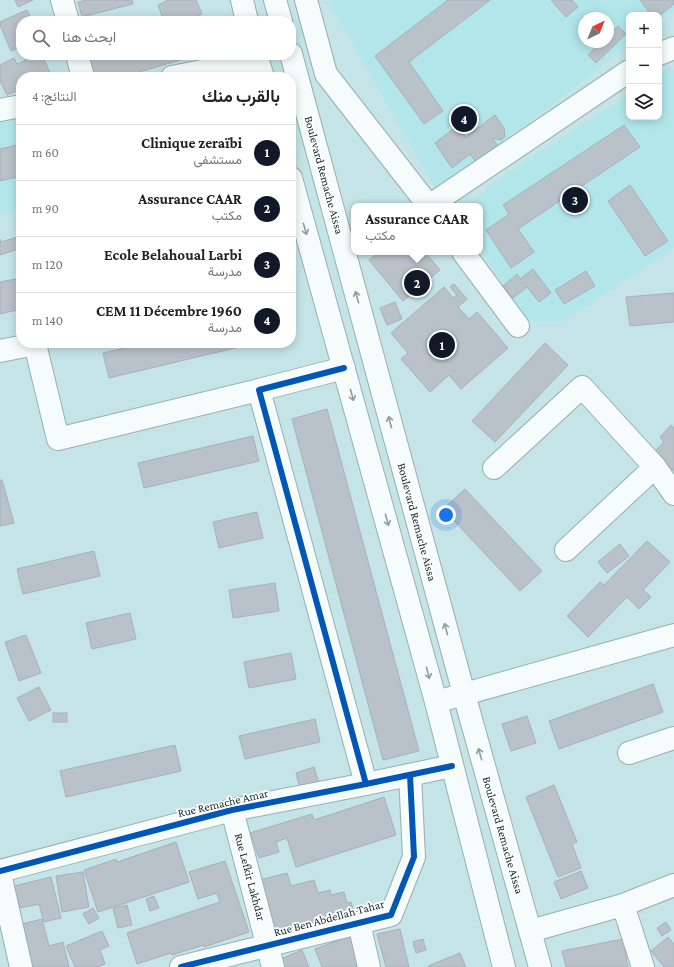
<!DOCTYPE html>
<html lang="ar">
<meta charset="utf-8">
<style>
body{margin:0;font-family:"Crimson Pro",Vazirmatn,serif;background:#f6f6f6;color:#222;direction:rtl}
.controls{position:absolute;right:12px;top:12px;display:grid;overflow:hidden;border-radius:8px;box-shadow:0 2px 10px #0003}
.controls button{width:36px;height:36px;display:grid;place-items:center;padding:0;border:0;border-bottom:1px solid #e0e0e0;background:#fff;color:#222;font:20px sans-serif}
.compass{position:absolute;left:578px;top:12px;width:36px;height:36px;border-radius:50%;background:#fff;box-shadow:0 2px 10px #0003;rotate:43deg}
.you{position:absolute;left:446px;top:515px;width:14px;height:14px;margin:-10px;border:3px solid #fff;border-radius:50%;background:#1a73e8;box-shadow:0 0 0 6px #1a73e833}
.badge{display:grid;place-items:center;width:26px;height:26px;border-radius:50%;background:#111827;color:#fff;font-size:13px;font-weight:700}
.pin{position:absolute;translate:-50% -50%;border:2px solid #fff;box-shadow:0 1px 4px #0006}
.popup{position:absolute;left:351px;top:203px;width:132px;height:52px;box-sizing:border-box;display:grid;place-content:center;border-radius:8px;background:#fff;filter:drop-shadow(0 1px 3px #0005);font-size:13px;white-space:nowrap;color:#767676}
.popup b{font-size:15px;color:#222}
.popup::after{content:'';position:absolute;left:50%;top:100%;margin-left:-8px;border:8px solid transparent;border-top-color:#fff}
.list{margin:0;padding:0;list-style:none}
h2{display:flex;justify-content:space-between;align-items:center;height:52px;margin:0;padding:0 16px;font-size:17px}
h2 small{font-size:13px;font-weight:400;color:#767676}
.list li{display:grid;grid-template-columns:26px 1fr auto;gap:12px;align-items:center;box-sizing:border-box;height:56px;padding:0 16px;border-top:1px solid #e0e0e0}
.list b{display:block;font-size:15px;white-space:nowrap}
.list p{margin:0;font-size:13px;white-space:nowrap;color:#767676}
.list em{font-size:13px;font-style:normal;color:#767676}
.icon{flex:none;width:22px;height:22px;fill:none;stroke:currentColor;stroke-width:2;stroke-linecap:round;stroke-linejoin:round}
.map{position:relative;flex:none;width:674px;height:967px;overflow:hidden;direction:ltr}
.search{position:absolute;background:#fff;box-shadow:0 2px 10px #0003;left:16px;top:16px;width:280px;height:44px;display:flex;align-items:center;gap:10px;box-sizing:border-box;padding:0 14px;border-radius:16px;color:#767676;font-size:15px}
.panel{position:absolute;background:#fff;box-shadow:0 2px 10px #0003;left:16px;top:72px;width:280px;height:276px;border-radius:16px;direction:rtl}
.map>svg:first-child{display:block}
.built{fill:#b2e6eb;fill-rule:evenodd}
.building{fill:#b9c1c9;stroke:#a8b0b8}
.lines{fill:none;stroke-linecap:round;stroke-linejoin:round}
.minor-casing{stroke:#97b0b3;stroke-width:24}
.major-casing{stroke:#97b0b3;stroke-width:24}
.minor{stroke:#f6fbfb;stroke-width:22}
.major{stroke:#f6fbfb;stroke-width:22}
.cycleway-casing{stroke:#fff;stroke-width:8}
.cycleway{stroke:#0057b8;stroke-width:6}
.oneway{stroke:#8f9d9e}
.labels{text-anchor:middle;stroke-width:3.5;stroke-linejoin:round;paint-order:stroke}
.street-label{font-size:12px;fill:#122a2c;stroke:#fff}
</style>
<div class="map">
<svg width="674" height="967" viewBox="0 0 674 967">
<rect width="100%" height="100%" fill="#c5e4e7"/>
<g class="built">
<path d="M328 0H674V10L659 22V15H629V45L438 193ZM584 18H608V42H584Z"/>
<polygon points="670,67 674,72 674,248 564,321 524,321 480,247 480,206 469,206 491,184 629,94 629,117 659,117 659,74"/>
<polygon points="21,116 21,210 0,214 0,120"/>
</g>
<g class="building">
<polygon points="15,0 33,0 18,7"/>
<polygon points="87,0 132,0 133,4 82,17 78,2"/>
<polygon points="168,0 196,0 202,14 185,21 164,21 158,5"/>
<polygon points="448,0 490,0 409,62 443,111 424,124 375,56"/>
<polygon points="551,0 572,0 578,7 566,17"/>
<polygon points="640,0 674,0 674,4 659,16 659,15 651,15"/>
<polygon points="27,10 32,21 21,21 21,47 11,51 0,25 0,22"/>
<polygon points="618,26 626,34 596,63 588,55 601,42 608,42 608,35"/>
<polygon points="37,55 42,55 52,77 21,77 21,89 7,95 0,81 0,65 14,58 17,64"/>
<polygon points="87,55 197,55 122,77 93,77"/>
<polygon points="495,115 504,128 505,137 501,140 492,138 498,146 476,162 470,154 452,168 435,143 457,126 466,137"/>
<polygon points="624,125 640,147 518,229 534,252 511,268 486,230 509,214 503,205"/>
<polygon points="21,144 21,176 0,181 0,149"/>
<polygon points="630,185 668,241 645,256 608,201"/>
<polygon points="21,236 21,248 0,255 0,239 1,242"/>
<polygon points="379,252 425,252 440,270 403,301 369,260"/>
<polygon points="533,269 551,293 539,302 527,287 513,298 503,286 517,274 520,279"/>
<polygon points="586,271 595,286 564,304 555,290"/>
<polygon points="21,278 21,309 0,314 0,282"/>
<polygon points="454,284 467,299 458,307 469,319 477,312 508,348 461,389 449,375 430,392 401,359 408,353 391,333 444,287 453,298 457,295 450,287"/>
<polygon points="674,293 674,322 630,326 626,297"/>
<polygon points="395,302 402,319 387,325 380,308"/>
<polygon points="146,343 256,343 109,378 103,353"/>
<polygon points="545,343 568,365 495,442 472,421"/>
<polygon points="327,409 419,751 383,760 292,419"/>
<polygon points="671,425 674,428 674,471 654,452 664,442 660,437"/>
<polygon points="253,436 259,461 144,488 138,463"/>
<polygon points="0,480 2,480 14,523 0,526"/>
<polygon points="465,489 542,571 520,591 443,509"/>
<polygon points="257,512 263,538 219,548 213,522"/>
<polygon points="647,541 670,562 643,590 651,597 639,609 627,597 588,637 567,616 600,582 604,585"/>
<polygon points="620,544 629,556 607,573 598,562"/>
<polygon points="94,551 100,576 23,594 17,569"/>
<polygon points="275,583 279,611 233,618 229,590"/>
<polygon points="130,613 136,639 92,649 86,623"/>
<polygon points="26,635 41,673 19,681 5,642"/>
<polygon points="291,653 296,679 249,688 244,662"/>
<polygon points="653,684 663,712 559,749 549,721"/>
<polygon points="39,687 51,710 29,721 17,698"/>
<rect x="53" y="713" width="14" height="9"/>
<polygon points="527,716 536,743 511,751 502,724"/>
<polygon points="315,719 320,742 245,759 239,736"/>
<polygon points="175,745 181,771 66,797 60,771"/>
<polygon points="314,767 320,786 301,792 296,773"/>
<polygon points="554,785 577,842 572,844 581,868 558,877 526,797"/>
<polygon points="384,797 396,835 296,867 287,838 276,842 279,852 259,858 250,833 312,814 314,820"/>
<polygon points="176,842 189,882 98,912 84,870 116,859 117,862"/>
<polygon points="225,861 249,932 204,947 204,945 172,955 171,953 137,964 127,933 220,902 217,893 198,899 189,872"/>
<polygon points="581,871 588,888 561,899 554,882"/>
<polygon points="83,872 89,907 62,912 56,876"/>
<polygon points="287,873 291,886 314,880 318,893 330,890 331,895 344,892 347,903 351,902 353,910 274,931 260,880"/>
<polygon points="51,877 61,918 44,922 39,904 20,908 14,886"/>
<polygon points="154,896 159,908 150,911 146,899"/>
<polygon points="127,905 132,925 118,928 113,908"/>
<polygon points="93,908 99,918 89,924 83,914"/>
<polygon points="42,919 49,946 63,942 69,967 29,967 18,925"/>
<polygon points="666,922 671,930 662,936 657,928"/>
<polygon points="400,929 409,967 386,967 377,934"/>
<polygon points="102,931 109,946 100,950 105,964 98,967 75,967 66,946"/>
<polygon points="350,936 362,967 322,967 315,949"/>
<polygon points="668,937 674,944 674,967 664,967 651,951"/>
<polygon points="423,939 426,950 416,953 413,942"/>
<polygon points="623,939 628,967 566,967 562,951"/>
<polygon points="302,950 309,967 279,967 276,961"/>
<polygon points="460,953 466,967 429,967 428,966"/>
</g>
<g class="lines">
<defs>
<g id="minor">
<polyline points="62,0 68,21"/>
<polyline points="306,0 326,74 429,206"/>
<polyline points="659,54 674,48"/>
<polyline points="77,55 83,77"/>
<polyline points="172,77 258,60"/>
<polyline points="0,110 21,106"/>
<polyline points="429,206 629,71"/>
<polyline points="463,252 518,326"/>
<polyline points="0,351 35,344 58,439 259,390"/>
<polyline points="344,368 259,390 366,784"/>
<polyline points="494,468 582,387 655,467 674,494"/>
<polyline points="566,550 655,467"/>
<polyline points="436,702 674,635"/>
<polyline points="629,753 674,738"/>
<polyline points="232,810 273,967"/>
<polyline points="0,871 232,810 366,784 452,766"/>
<polyline points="0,874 21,967"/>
<polyline points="623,905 643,967"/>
<polyline points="359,923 369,967"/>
<polyline points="530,931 623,905 674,885"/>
<polyline points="181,967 391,915 414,857 410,775"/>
</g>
<g id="major">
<polyline points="242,0 247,21"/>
<polyline points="275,0 281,21"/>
<polyline points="291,54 464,694 540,967"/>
<polyline points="256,55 263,77"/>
<polyline points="291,178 436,702 504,967"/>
</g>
</defs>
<use href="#minor" class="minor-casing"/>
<use href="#major" class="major-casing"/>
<use href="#minor" class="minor"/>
<use href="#major" class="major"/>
<defs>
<g id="cycleway">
<polyline points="344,368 259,390 366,784"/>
<polyline points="0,871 232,810 366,784 452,766"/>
<polyline points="181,967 391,915 414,857 410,775"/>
</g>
</defs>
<use href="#cycleway" class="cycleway-casing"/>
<use href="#cycleway" class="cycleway"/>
</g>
<defs><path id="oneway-shaft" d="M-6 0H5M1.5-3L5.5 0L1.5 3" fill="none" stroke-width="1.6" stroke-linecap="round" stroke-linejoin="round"/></defs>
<g class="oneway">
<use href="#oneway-shaft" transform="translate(305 229) rotate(74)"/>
<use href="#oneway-shaft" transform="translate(357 297) rotate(-105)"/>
<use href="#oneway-shaft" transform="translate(352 395) rotate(74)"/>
<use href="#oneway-shaft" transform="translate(390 422) rotate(-105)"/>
<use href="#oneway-shaft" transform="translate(387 520) rotate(75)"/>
<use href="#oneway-shaft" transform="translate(446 629) rotate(-105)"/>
<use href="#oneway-shaft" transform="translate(428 673) rotate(75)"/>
<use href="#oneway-shaft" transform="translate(480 754) rotate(-106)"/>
</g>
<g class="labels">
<g class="street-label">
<text transform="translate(324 175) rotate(75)" y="4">Boulevard Remache Aissa</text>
<text transform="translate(417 522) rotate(75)" y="4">Boulevard Remache Aissa</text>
<text transform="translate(223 803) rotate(-13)" y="4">Rue Remache Amar</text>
<text transform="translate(503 835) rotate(74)" y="4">Boulevard Remache Aissa</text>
<text transform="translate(250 877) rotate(75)" y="4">Rue Lefkir Lakhdar</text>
<text transform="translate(329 918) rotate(-15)" y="4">Rue Ben Abdellah Tahar</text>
</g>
</g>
</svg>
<div class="controls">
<button>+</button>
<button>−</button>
<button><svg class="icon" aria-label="layers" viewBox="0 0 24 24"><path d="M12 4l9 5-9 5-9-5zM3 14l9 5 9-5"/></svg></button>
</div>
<svg class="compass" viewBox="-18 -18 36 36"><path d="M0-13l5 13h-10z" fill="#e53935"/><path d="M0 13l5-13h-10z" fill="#767676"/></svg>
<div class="you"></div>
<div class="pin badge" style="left:442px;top:345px">1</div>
<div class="pin badge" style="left:417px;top:283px">2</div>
<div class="popup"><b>Assurance CAAR</b>مكتب</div>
<div class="pin badge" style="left:575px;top:200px">3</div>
<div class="pin badge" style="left:464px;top:119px">4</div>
<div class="search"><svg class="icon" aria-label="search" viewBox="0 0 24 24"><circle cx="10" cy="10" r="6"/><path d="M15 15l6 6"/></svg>ابحث هنا</div>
<section class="panel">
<h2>بالقرب منك<small>النتائج: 4</small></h2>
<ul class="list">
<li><span class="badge">1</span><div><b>Clinique zeraïbi</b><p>مستشفى</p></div><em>60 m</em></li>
<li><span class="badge">2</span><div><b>Assurance CAAR</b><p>مكتب</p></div><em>90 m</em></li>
<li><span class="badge">3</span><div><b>Ecole Belahoual Larbi</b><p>مدرسة</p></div><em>120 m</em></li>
<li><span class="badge">4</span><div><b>CEM 11 Décembre 1960</b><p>مدرسة</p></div><em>140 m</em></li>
</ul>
</section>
</div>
